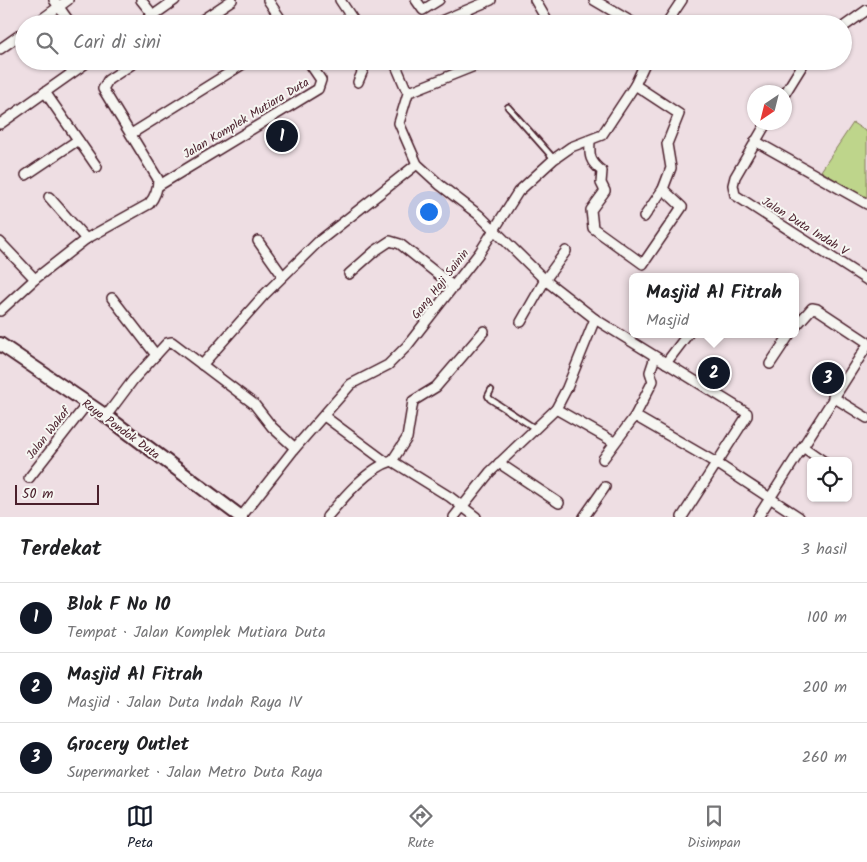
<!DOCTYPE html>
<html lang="id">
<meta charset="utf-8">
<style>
body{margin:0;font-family:Kalam,sans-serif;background:#f2f2f2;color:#202124}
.controls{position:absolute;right:15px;bottom:15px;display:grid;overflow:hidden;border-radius:8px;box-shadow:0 1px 4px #0004}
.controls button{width:45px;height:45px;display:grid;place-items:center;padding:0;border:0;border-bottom:1px solid #e0e0e0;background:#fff;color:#202124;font:25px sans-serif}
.compass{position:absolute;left:747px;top:85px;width:45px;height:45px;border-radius:50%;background:#fff;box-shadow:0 1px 4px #0004;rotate:215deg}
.scale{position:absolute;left:15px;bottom:12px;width:84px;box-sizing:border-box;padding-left:5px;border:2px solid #4a1f2b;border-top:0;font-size:14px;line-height:18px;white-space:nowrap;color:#4a1f2b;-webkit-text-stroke:4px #f6f6f2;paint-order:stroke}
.you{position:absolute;left:428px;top:211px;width:18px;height:18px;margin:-12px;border:4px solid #fff;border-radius:50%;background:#1a73e8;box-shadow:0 0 0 8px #1a73e833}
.badge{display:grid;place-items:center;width:32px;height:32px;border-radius:50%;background:#111827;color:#fff;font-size:16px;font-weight:700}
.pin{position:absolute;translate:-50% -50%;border:2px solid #fff;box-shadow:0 1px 5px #0006}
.popup{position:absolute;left:629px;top:273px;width:170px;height:65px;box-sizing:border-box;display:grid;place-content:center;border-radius:8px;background:#fff;filter:drop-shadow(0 1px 4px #0005);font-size:16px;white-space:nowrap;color:#757577}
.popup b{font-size:19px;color:#202124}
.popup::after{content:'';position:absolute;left:50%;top:100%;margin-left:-10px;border:10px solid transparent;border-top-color:#fff}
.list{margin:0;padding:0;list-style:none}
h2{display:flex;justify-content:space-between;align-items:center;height:65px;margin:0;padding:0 20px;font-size:21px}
h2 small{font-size:16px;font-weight:400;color:#757577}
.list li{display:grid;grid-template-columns:32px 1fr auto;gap:15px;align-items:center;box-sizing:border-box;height:70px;padding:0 20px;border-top:1px solid #e0e0e0}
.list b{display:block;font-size:19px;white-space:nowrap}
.list p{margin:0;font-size:16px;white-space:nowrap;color:#757577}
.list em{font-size:16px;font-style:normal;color:#757577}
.icon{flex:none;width:28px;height:28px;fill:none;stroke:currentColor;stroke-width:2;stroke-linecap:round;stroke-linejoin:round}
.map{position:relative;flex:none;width:867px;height:517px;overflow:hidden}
.search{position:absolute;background:#fff;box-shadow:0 1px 4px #0004;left:15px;right:15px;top:15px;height:55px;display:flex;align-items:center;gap:12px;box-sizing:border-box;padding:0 18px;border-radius:28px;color:#757577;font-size:19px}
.sheet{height:275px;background:#fff}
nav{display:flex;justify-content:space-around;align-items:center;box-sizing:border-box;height:70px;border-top:1px solid #e0e0e0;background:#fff;font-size:14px;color:#757577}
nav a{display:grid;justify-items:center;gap:2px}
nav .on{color:#111827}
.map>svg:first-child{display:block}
.park{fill:#bed58b;stroke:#847a5b}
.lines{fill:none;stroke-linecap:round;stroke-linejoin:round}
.service-casing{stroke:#4a1f2b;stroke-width:8}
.minor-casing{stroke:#4a1f2b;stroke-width:12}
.secondary-casing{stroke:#4a1f2b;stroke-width:16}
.service{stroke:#f6f6f2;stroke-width:4.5}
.minor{stroke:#f6f6f2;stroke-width:9}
.secondary{stroke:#f6f6f2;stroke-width:12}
.labels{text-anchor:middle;stroke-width:4;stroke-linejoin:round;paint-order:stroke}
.street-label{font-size:12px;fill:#4a1f2b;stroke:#f6f6f2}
</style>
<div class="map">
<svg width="867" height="517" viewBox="0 0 867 517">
<rect width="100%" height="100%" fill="#eedee3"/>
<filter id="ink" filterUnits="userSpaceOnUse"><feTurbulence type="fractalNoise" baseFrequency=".02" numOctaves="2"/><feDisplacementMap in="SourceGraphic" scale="10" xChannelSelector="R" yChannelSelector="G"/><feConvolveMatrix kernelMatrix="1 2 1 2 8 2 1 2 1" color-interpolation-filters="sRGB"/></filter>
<g filter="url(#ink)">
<polygon class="park" points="853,123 867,132 867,199 821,171"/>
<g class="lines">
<defs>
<g id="service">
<polyline points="508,107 554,159"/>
<polyline points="491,390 488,396 490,399 536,429"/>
</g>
<g id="minor">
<polyline points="54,0 71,24"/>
<polyline points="141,0 153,15"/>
<polyline points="268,0 284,24"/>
<polyline points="340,0 356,24"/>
<polyline points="416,0 423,10 439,0"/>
<polyline points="535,0 549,24"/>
<polyline points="594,0 635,24"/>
<polyline points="35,24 68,0"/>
<polyline points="141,24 175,0"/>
<polyline points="196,24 232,0"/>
<polyline points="434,24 491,0"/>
<polyline points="666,24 682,0"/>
<polyline points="843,27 867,10"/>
<polyline points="0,49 24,32"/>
<polyline points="394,61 406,89 412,91 487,61"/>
<polyline points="358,82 367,61"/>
<polyline points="635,85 679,114 667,144 671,168 663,189 644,217"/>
<polyline points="409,90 399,123 417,164 440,185 479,215 545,280 595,319 567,388 556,409 490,472 454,517"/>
<polyline points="45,92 97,167"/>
<polyline points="784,95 805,61"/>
<polyline points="767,122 735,177 733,185 735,195 867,280"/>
<polyline points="0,124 89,61"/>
<polyline points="131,134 248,61"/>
<path d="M590 141C589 156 590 162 602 171L601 183 605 191 591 210 593 228 643 264 682 207 663 189"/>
<polyline points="755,141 867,204"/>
<polyline points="26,175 78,140"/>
<polyline points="158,186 318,89 321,80 308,61"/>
<polyline points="49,197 86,239"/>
<polyline points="258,241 282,275"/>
<polyline points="0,242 35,279"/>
<polyline points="349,274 375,251 390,241 400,244 454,287"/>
<polyline points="112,298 156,355"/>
<path d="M0 311 35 279 86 239 149 204C155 197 158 188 158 179L103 89 108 80 137 61"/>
<polyline points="595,319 747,413 747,416 682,517"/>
<polyline points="521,322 545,280 566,251"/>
<polyline points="795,327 812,308 817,309 867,342"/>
<polyline points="666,363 688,334"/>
<polyline points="770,364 790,334"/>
<polyline points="202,365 264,295 318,242 417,164"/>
<polyline points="833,397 867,418"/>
<polyline points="556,409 614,442"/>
<polyline points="106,416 133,380 167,343 172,342 254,404 272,427 295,448"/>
<polyline points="324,416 386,462"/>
<polyline points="635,416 653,381 650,372 655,357"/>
<polyline points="803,447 823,461"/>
<polyline points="603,459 635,416 718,464 799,517"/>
<polyline points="499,463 559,503"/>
<polyline points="29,478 87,404"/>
<polyline points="241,517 295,448 351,384 388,365 407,346 480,252 518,192 554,159 571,147 602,135 635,85 646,61"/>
<path d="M327 517C343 498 368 468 392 461"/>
<polyline points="476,517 450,497 392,461 407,438 413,401 436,387 484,331"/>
<polyline points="584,517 605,487"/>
<polyline points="758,517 867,346"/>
</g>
<polyline id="secondary" points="0,344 106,416 241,517"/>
</defs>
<use href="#service" class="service-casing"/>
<use href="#minor" class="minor-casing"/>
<use href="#secondary" class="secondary-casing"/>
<use href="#service" class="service"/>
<use href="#minor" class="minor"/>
<use href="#secondary" class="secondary"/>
</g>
</g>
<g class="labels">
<g class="street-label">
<text transform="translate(246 118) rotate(-31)" y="4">Jalan Komplek Mutiara Duta</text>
<text transform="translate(805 226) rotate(32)" y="4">Jalan Duta Indah V</text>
<text transform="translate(440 284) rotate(-52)" y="4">Gang Haji Sainin</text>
<text transform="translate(121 429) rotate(36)" y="4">Raya Pondok Duta</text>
<text transform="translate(48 433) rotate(-52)" y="4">Jalan Wakaf</text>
</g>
</g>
</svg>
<div class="controls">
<button><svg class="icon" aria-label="locate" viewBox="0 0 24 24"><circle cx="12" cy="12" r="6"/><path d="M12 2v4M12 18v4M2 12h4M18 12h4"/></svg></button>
</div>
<svg class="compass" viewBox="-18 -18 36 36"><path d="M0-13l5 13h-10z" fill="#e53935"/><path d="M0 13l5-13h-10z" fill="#757577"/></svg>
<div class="scale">50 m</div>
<div class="you"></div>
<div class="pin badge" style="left:282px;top:136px">1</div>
<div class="pin badge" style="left:714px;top:373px">2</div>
<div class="popup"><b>Masjid Al Fitrah</b>Masjid</div>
<div class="pin badge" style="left:828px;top:378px">3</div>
<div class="search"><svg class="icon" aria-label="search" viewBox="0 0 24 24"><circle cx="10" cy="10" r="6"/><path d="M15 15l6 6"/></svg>Cari di sini</div>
</div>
<section class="sheet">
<h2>Terdekat<small>3 hasil</small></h2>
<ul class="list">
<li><span class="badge">1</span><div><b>Blok F No 10</b><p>Tempat · Jalan Komplek Mutiara Duta</p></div><em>100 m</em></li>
<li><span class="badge">2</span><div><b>Masjid Al Fitrah</b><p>Masjid · Jalan Duta Indah Raya IV</p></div><em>200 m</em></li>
<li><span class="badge">3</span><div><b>Grocery Outlet</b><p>Supermarket · Jalan Metro Duta Raya</p></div><em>260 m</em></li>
</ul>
</section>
<nav>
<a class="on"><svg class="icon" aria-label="map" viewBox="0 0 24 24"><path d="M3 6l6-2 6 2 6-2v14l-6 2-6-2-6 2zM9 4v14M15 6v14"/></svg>Peta</a>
<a><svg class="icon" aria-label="directions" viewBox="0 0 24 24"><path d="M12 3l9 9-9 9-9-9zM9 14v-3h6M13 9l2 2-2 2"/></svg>Rute</a>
<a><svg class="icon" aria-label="saved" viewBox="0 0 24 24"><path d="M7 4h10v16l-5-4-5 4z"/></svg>Disimpan</a>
</nav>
